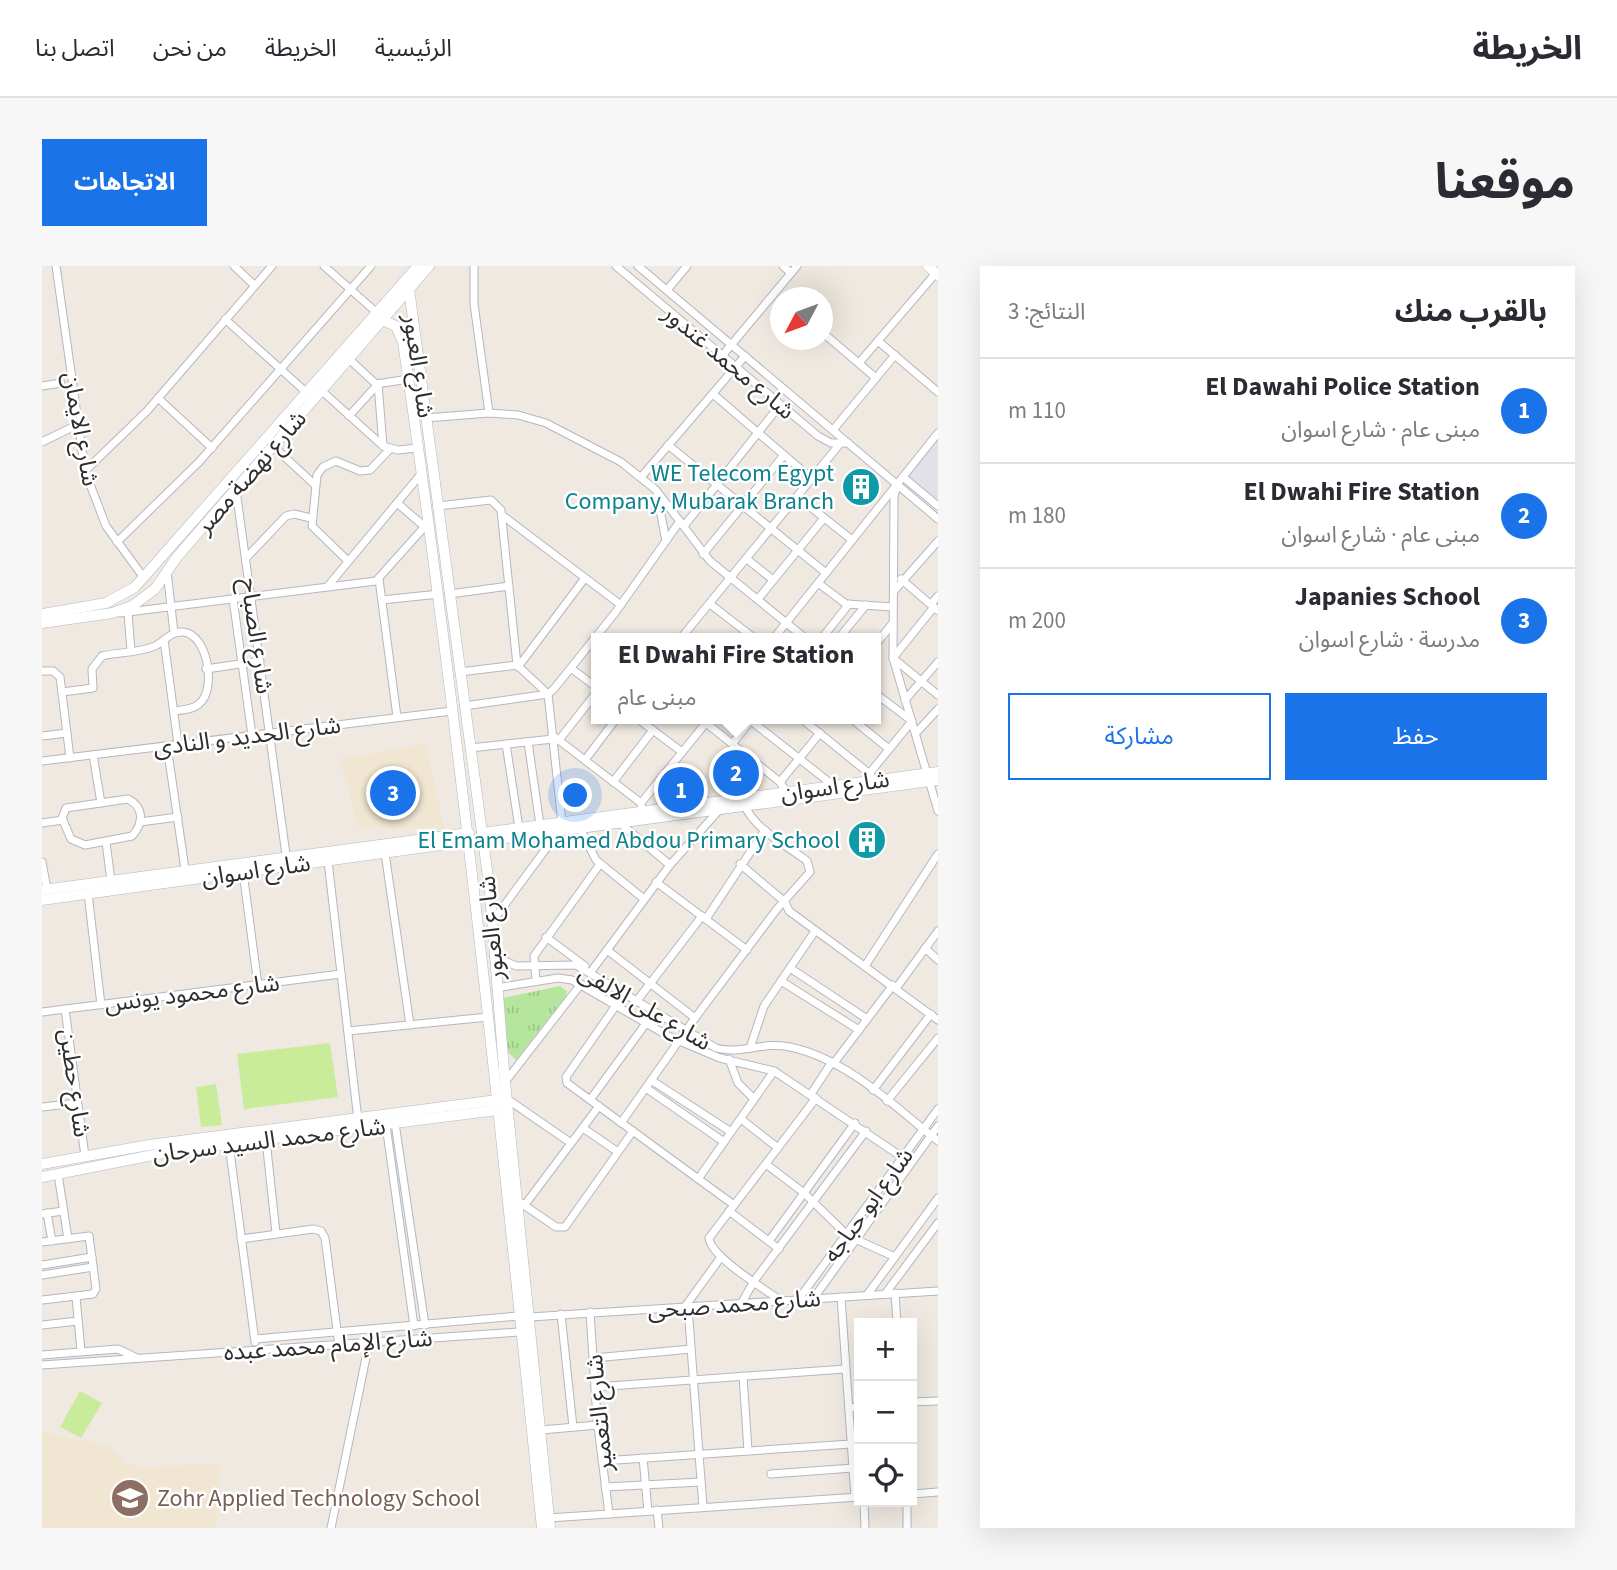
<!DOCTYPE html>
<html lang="ar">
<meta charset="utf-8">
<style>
body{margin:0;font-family:"Source Sans 3","Noto Sans Arabic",sans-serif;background:#f7f7f7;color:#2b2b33;direction:rtl}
.controls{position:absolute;right:21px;bottom:21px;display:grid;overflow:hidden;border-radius:0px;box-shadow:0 7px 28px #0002}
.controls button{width:63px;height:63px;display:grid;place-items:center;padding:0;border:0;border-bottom:2px solid #e1e1e2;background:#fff;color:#2b2b33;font:35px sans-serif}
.compass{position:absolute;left:728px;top:21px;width:63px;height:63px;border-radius:50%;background:#fff;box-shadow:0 7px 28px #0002;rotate:229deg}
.you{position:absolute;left:534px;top:530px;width:24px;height:24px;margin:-18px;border:5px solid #fff;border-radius:50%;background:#1a73e8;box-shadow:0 0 0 10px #1a73e833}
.badge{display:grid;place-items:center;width:46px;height:46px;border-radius:50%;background:#1a73e8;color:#fff;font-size:23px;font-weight:700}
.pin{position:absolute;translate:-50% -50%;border:4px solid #fff;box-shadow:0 2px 7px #0006}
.popup{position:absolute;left:549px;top:367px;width:290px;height:91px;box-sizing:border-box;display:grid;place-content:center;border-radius:0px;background:#fff;filter:drop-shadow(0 2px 5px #0005);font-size:23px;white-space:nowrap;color:#7c7c81}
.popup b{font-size:26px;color:#2b2b33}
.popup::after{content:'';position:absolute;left:50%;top:100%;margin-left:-14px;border:14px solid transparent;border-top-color:#fff}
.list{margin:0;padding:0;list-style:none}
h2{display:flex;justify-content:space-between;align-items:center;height:91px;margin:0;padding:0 28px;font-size:30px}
h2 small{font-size:23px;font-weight:400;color:#7c7c81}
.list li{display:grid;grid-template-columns:46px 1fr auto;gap:21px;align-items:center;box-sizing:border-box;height:105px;padding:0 28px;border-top:2px solid #e1e1e2}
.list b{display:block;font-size:26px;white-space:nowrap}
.list p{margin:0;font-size:23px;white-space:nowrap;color:#7c7c81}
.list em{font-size:23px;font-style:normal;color:#7c7c81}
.actions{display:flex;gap:14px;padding:21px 28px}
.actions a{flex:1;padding:16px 0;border:2px solid #1a73e8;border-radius:0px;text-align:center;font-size:24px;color:#1a73e8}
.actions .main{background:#1a73e8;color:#fff}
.icon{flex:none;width:38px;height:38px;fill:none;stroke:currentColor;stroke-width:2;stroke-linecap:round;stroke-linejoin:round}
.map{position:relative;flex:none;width:896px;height:1262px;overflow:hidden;direction:ltr;border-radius:0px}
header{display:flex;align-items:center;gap:42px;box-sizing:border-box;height:98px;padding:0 35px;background:#fff;border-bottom:2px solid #e1e1e2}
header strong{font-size:33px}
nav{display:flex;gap:38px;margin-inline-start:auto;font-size:24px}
.intro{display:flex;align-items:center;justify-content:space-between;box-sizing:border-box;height:168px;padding:0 42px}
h1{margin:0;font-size:49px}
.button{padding:18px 32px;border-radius:0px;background:#1a73e8;color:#fff;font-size:24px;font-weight:700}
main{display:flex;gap:42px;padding:0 42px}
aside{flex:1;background:#fff;border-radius:0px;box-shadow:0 7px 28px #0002}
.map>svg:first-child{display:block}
.industrial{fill:#e3e1e8}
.education{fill:#f0e6d1}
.grass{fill:url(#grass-tufts)}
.pitch{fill:#c9ec9a}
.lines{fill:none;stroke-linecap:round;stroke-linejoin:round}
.street-casing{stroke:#b4b7c1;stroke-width:9}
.secondary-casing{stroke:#b4b7c1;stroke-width:11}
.street{stroke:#fff;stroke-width:7}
.secondary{stroke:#fff;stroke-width:10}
.labels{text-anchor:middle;stroke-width:5;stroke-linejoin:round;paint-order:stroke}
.street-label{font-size:24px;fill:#2e2e2e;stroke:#fff}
.culture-label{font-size:24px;fill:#0d838f;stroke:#fff;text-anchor:end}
.education-label{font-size:24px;fill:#785e54;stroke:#fff;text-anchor:start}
</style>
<header>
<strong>الخريطة</strong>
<nav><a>الرئيسية</a><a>الخريطة</a><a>من نحن</a><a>اتصل بنا</a></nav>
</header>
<div class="intro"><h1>موقعنا</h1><a class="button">الاتجاهات</a></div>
<main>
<aside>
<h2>بالقرب منك<small>النتائج: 3</small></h2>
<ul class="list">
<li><span class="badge">1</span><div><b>El Dawahi Police Station</b><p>مبنى عام · شارع اسوان</p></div><em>110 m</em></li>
<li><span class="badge">2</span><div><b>El Dwahi Fire Station</b><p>مبنى عام · شارع اسوان</p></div><em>180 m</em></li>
<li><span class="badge">3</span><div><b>Japanies School</b><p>مدرسة · شارع اسوان</p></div><em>200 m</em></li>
</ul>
<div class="actions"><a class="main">حفظ</a><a>مشاركة</a></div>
</aside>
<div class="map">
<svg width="896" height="1262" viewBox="0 0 896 1262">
<defs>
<pattern id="grass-tufts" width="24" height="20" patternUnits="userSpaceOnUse" patternTransform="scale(1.75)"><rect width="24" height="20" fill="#b6e59e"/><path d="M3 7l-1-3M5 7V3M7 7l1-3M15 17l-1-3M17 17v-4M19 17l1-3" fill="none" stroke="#9dc588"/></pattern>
</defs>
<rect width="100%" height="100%" fill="#efe9e1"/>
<polygon class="industrial" points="896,175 896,235 866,211"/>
<g class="education">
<polygon points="384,478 402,563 316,561 298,493"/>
<polygon points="0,1166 67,1180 77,1189 81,1198 92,1197 96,1202 179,1197 174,1262 0,1262"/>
</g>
<polygon class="grass" points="518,720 525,725 524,730 474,794 465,785 461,732"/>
<g class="pitch">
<polygon points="288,777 296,831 202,843 195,788"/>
<polygon points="174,818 180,859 159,861 154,821"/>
<polygon points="38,1125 60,1137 39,1172 18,1161"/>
</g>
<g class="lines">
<defs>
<g id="street">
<polyline points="14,0 43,205 64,260 102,312"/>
<polyline points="192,0 212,19"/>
<polyline points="282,0 334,46"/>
<polyline points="432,0 432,38 447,147"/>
<polyline points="574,0 776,170 789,177 806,177"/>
<polyline points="596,0 896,253"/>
<polyline points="741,0 749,7"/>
<polyline points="625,24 645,0"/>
<polyline points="183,53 264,126"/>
<polyline points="780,66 834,112"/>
<polyline points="836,75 896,126"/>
<polyline points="680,90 755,0"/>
<polyline points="307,93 334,118 367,113"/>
<polyline points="817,97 894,7"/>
<polyline points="336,118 341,180"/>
<polyline points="0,120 19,117"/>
<polyline points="280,125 341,180 356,184 375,182"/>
<polyline points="671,128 770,213"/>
<polyline points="116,132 170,182"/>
<polyline points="307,150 336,118"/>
<polyline points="384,152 447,147 476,149 504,157 579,196 614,224 668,295 763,372"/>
<polyline points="791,164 853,89"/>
<polyline points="0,176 37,158"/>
<polyline points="626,179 784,307"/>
<polyline points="231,180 273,219"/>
<polyline points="43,205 105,145 230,0"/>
<polyline points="600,210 703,90"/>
<polyline points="861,211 896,240"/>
<polyline points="855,218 852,231 851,392 896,545"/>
<polyline points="194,224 245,596"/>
<polyline points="615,228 624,275"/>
<polyline points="756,231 810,274"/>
<polyline points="355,237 383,261"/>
<polyline points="396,240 449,234 459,244 475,399 506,428 520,557"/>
<polyline points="460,249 579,339"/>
<polyline points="642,260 738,139"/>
<polyline points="75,276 157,196 329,0"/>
<polyline points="661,288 742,189"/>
<polyline points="204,292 244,250 252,248 269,252"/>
<polyline points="705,293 731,314"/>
<polyline points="306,295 270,260 275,209 281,201 294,195 318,205 328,204 348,183"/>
<polyline points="125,305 132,367"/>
<polyline points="337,313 355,451"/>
<polyline points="859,313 895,344"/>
<polyline points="776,317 804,338 851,341"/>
<polyline points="286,320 379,208"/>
<polyline points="852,325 896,275"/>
<polyline points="408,328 467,320"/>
<polyline points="191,333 210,469"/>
<polyline points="716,333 782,252"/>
<polyline points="340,334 397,328"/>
<polyline points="668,338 712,372"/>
<polyline points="889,338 896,330"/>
<polyline points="892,341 851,392 896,429"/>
<polyline points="78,347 334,315 385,258"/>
<polyline points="86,347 89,385"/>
<polyline points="639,372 797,179"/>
<polyline points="732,372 896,167"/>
<polyline points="780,372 807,338"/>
<polyline points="797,372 824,339"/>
<polyline points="122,374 136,478"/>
<polyline points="834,378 850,358"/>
<polyline points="476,401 543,312"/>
<polyline points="164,403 218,395"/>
<polyline points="530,403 554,421"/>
<polyline points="0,405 11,405 18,411 28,492"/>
<polyline points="418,406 475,399"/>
<path d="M20 426 51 422 50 403 60 390C77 386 97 387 113 380 123 375 129 365 141 366 166 368 175 424 157 438 150 444 140 444 132 445"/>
<polyline points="863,434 896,396"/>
<polyline points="422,440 506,428 511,424 573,347 638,255"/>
<polyline points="596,453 640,486"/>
<polyline points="760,453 829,509"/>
<polyline points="810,453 847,483"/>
<polyline points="708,454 792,520"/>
<polyline points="664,457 738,516 747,530"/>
<polyline points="874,467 896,443"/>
<polyline points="510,469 599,537"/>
<polyline points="0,470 25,467"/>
<polyline points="517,474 554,427"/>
<polyline points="486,476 498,559"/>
<polyline points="464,478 477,562"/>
<polyline points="690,478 710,453"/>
<polyline points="125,480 144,610"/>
<polyline points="428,482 511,473"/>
<polyline points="51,489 59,537"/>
<polyline points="543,494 574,453"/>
<polyline points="0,495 410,445"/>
<polyline points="827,508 870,455 834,428"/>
<polyline points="571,516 611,464"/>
<polyline points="738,516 778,467"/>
<path d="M86 533C102 541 102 557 90 570L43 579 29 573 20 552 24 542Z"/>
<polyline points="600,546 599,537 667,453"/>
<polyline points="98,556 136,551"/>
<polyline points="0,557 21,554"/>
<polyline points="578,557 628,599"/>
<polyline points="538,562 554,594 602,633"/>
<polyline points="64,576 69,615"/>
<polyline points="343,587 368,759"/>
<polyline points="286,595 316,854"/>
<polyline points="0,596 5,623"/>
<polyline points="698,598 743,636 747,645 896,754"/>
<polyline points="201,606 216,719"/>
<polyline points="614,616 705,684"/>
<polyline points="46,627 59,739"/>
<polyline points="664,653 723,564"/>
<polyline points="450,656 517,565"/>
<polyline points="504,671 543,700"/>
<polyline points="883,682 896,694"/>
<polyline points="565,684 653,752"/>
<path d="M452 690 474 700 534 699 674 782C698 789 723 775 748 781 805 793 852 840 896 875"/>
<polyline points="823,700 896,588"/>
<polyline points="748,702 825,753"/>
<polyline points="548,707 628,599 678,543"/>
<polyline points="494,715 492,690 558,598"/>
<polyline points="739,715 817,764"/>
<polyline points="855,721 896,665"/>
<polyline points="454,722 516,712 530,714 628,771 678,792 732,805 860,891"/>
<polyline points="594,736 660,650"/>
<polyline points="575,738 524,811 525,817 692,939"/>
<polyline points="23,743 43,890"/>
<polyline points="0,746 299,708"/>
<polyline points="306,765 446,751"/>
<polyline points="708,782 722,740 773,665"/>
<polyline points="687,793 696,817 712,833"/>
<polyline points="792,797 851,719"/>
<polyline points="609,814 689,866"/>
<polyline points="463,816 539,718"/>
<polyline points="604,822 682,876"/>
<polyline points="831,824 889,748"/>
<polyline points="769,828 790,796"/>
<polyline points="465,833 529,877"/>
<polyline points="548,834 605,756"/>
<polyline points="845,835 896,772"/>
<polyline points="0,841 35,837"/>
<polyline points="699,853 736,882"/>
<polyline points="353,857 383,1059"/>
<path d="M579 857 653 752 735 643 768 606 765 595C744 579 712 563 702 538"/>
<polyline points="344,859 372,1060"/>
<polyline points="541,862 576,886"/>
<polyline points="224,874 234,967"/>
<polyline points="187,878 213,1076"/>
<polyline points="724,898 762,927 804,968"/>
<polyline points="16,908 26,973"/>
<polyline points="656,913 732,805"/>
<polyline points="476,935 514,961 523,961 591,865"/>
<polyline points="482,940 557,840"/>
<polyline points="687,945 737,983"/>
<polyline points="5,947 10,975"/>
<polyline points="0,948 21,945"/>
<polyline points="199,973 271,963 279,965 283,972 297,1079"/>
<polyline points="813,973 853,991"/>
<polyline points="727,975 813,857"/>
<polyline points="0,976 47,970 54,1023 51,1028 0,1034"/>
<polyline points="0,999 50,991"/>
<polyline points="0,1009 51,1001"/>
<polyline points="853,1027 855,1057"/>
<polyline points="843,1028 896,957"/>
<polyline points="825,1029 896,932"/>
<polyline points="34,1031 39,1085"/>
<polyline points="799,1031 813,1231"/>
<polyline points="771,1033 896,860"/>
<path d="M738 1034C722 1023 668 990 667 972L774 832"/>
<polyline points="756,1034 896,843"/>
<polyline points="699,1038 712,1015 824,865"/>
<polyline points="646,1041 661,1241"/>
<polyline points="642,1042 679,991"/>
<polyline points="548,1046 555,1153 567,1248"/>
<polyline points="519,1048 531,1161"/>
<polyline points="488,1051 896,1025"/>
<polyline points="0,1059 36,1055"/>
<polyline points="213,1073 476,1050"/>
<polyline points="0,1089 76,1083 95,1092"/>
<polyline points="552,1092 649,1083"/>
<polyline points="0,1099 477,1066"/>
<polyline points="701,1110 706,1185"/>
<polyline points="554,1121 803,1103"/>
<polyline points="870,1136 896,1135"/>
<polyline points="807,1142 817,1141"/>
<polyline points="499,1164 556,1159"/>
<polyline points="601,1192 606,1245"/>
<polyline points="560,1195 809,1178"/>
<polyline points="729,1208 811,1202"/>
<polyline points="563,1221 659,1216"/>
<polyline points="870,1228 896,1226"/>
<polyline points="822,1236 823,1262"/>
<polyline points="865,1236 865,1262"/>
<polyline points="615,1244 617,1262"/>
<polyline points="507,1252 817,1231"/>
<polyline points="289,1262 327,1077"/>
</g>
<g id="secondary">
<polyline points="886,0 896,9"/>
<polyline points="367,23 448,626 463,816 508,1262"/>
<path d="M340 54 354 60 361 76C419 470 459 866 500 1262"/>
<polyline points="0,348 64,337 93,321 376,0"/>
<polyline points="0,357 70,347 90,340 113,323 135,291 387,0"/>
<polyline points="440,567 896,506"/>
<polyline points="441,575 896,514"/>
<polyline points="0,624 427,567"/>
<polyline points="0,634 428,575"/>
<polyline points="0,898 107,879 455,834"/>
<polyline points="0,911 131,885 456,844"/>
</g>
</defs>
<use href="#street" class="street-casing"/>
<use href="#secondary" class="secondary-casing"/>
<use href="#street" class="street"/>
<use href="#secondary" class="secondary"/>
</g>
<defs>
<symbol id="building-disc" viewBox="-11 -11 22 22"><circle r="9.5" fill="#0f9aa8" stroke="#fff"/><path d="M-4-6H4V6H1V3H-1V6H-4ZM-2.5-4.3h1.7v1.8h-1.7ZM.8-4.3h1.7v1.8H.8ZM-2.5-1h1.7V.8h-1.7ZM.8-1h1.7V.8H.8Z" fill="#fff"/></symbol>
<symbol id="school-disc" viewBox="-11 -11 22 22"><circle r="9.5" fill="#8d6e63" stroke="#fff"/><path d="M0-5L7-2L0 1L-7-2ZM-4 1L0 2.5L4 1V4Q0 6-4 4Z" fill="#fff"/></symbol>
</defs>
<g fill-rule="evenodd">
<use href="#building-disc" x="797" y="199" width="44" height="44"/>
<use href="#building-disc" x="803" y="552" width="44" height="44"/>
<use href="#school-disc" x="66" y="1210" width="44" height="44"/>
</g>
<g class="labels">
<g class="street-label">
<text transform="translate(687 96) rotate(40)" y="8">شارع محمد غندور</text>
<text transform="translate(377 100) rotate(82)" y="8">شارع العبور</text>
<text transform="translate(39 163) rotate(80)" y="8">شارع الايمان</text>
<text transform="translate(209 206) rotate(-49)" y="8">شارع نهضة مصر</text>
<text transform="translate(215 370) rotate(82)" y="8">شارع الصباح</text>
<text transform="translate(205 470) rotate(-7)" y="8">شارع الحديد و النادى</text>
<text transform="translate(793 520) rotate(-8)" y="8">شارع اسوان</text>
<text transform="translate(214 604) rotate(-8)" y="8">شارع اسوان</text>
<text transform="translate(449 662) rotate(-95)" y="8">شارع العبور</text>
<text transform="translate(150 727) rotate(-7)" y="8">شارع محمود يونس</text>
<text transform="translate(603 741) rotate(30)" y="8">شارع على الالفى</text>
<text transform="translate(33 817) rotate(82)" y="8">شارع حطين</text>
<text transform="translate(227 874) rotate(-7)" y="8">شارع محمد السيد سرحان</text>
<text transform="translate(826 939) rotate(-54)" y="8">شارع ابو حباجه</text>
<text transform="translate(692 1038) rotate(-4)" y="8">شارع محمد صبحى</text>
<text transform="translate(286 1079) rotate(-4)" y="8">شارع الإمام محمد عبده</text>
<text transform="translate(557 1147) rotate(-95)" y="8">شارع التعمير</text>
</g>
<g class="culture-label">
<text x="792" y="215">WE Telecom Egypt<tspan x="792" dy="28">Company, Mubarak Branch</tspan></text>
<text x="798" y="582">El Emam Mohamed Abdou Primary School</text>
</g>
<g class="education-label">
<text x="115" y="1240">Zohr Applied Technology School</text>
</g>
</g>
</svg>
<div class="controls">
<button>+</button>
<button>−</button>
<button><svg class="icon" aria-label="locate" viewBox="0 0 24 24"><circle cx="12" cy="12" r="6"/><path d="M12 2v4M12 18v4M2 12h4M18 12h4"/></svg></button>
</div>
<svg class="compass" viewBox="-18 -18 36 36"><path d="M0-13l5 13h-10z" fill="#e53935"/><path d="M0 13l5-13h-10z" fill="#7c7c81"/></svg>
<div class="you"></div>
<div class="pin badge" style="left:639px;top:524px">1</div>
<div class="pin badge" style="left:694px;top:507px">2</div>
<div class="popup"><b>El Dwahi Fire Station</b>مبنى عام</div>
<div class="pin badge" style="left:351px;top:527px">3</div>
</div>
</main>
